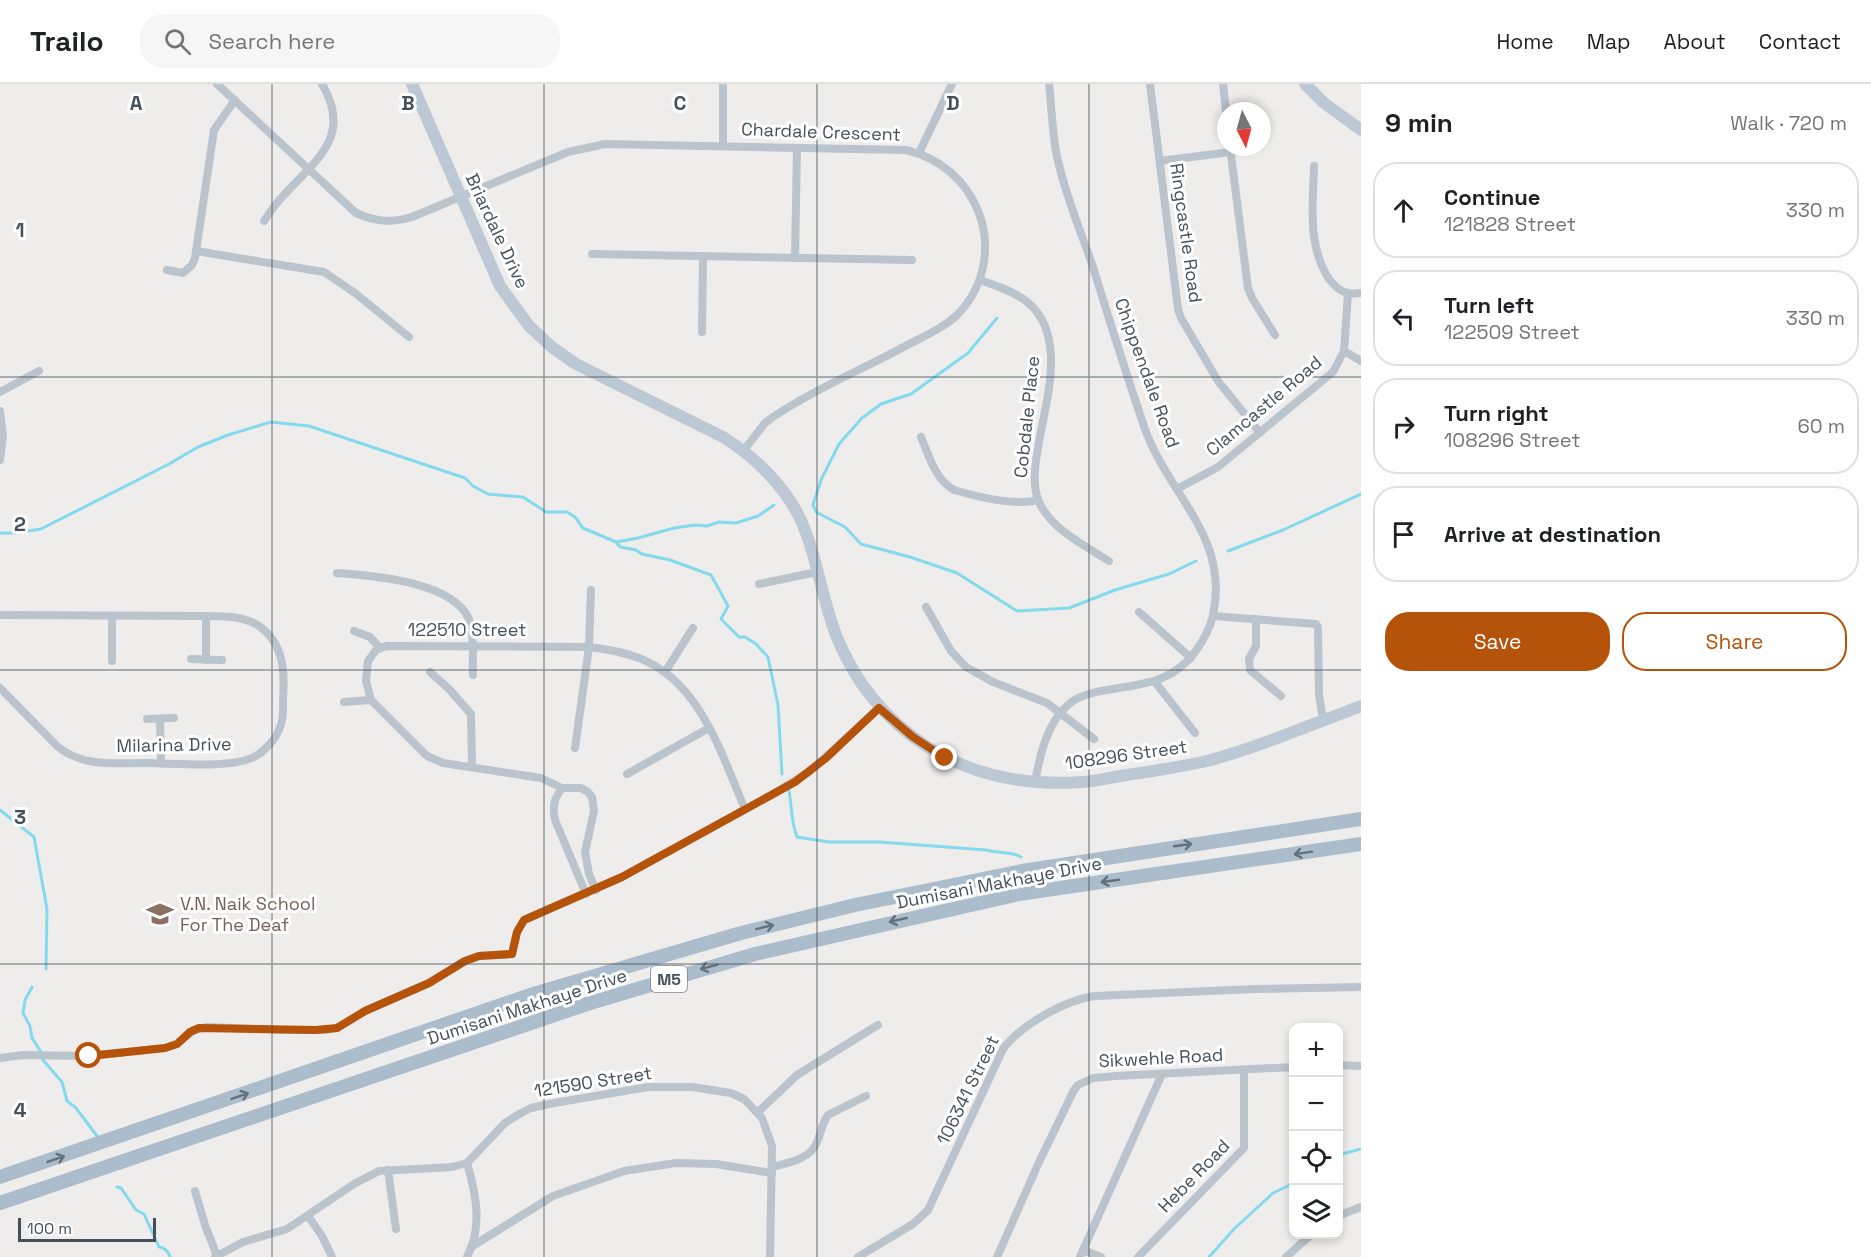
<!DOCTYPE html>
<meta charset="utf-8">
<style>
body{margin:0;font-family:"Space Grotesk",sans-serif;background:#f6f6f6;color:#202124}
.controls{position:absolute;right:18px;bottom:18px;display:grid;overflow:hidden;border-radius:12px;box-shadow:0 3px 9px #0003}
.controls button{width:54px;height:54px;display:grid;place-items:center;padding:0;border:0;border-bottom:2px solid #e0e0e0;background:#fff;color:#202124;font:30px sans-serif}
.compass{position:absolute;left:1217px;top:18px;width:54px;height:54px;border-radius:50%;background:#fff;box-shadow:0 3px 9px #0003;rotate:174deg}
.scale{position:absolute;left:18px;bottom:15px;width:138px;box-sizing:border-box;padding-left:6px;border:3px solid #44505a;border-top:0;font-size:16px;line-height:21px;white-space:nowrap;color:#44505a;-webkit-text-stroke:4px #fff;paint-order:stroke}
.stop{position:absolute;width:18px;height:18px;margin:-14px;border:4px solid #b45309;border-radius:50%;background:#fff}
.stop.end{background:#b45309;border-color:#fff;box-shadow:0 2px 6px #0008}
.list{margin:0;padding:0;list-style:none}
h2{display:flex;justify-content:space-between;align-items:center;height:78px;margin:0;padding:0 24px;font-size:26px}
h2 small{font-size:20px;font-weight:400;color:#757577}
.list li{display:grid;grid-template-columns:39px 1fr auto;gap:18px;align-items:center;box-sizing:border-box;height:96px;margin:0 12px 12px;padding:0 12px;border:2px solid #e0e0e0;border-radius:24px}
.list b{display:block;font-size:22px;white-space:nowrap}
.list p{margin:0;font-size:20px;white-space:nowrap;color:#757577}
.list em{font-size:20px;font-style:normal;color:#757577}
.actions{display:flex;gap:12px;padding:18px 24px}
.actions a{flex:1;padding:14px 0;border:2px solid #b45309;border-radius:24px;text-align:center;font-size:21px;color:#b45309}
.actions .main{background:#b45309;color:#fff}
.icon{flex:none;width:33px;height:33px;fill:none;stroke:currentColor;stroke-width:2;stroke-linecap:round;stroke-linejoin:round}
.map{position:relative;flex:none;width:1361px;height:1173px;overflow:hidden}
header{display:flex;align-items:center;gap:36px;box-sizing:border-box;height:84px;padding:0 30px;background:#fff;border-bottom:2px solid #e0e0e0}
header strong{font-size:28px}
nav{display:flex;gap:33px;margin-inline-start:auto;font-size:21px}
.search{width:420px;height:54px;background:#f6f6f6;display:flex;align-items:center;gap:15px;box-sizing:border-box;padding:0 21px;border-radius:24px;color:#757577;font-size:22px}
main{display:flex}
aside{flex:1;background:#fff}
.map>svg:first-child{display:block}
.lines{fill:none;stroke-linecap:round;stroke-linejoin:round}
.stream{stroke:#84daed;stroke-width:3}
.street{stroke:#bac4cc;stroke-width:8}
.secondary{stroke:#bcc8d4;stroke-width:12}
.primary{stroke:#abbdcc;stroke-width:14}
.oneway{stroke:#63717c}
.route{stroke:#b45309;stroke-width:8}
.grid{fill:none;stroke:#44505a;stroke-width:1.5;stroke-opacity:0.55}
.labels{text-anchor:middle;stroke-width:6;stroke-linejoin:round;paint-order:stroke}
.shield{fill:#fff;stroke:#7c848c;stroke-width:1.5}
.shield-label{font-size:16px;font-weight:bold;fill:#44505a}
.street-label{font-size:18px;fill:#44505a;stroke:#fff}
.education-label{font-size:18px;fill:#785e54;stroke:#fff;text-anchor:start}
.grid-label{font-size:20px;text-anchor:middle;font-weight:bold;fill:#44505a;stroke:#fff;stroke-width:6;stroke-linejoin:round;paint-order:stroke}
</style>
<header>
<strong>Trailo</strong>
<div class="search"><svg class="icon" aria-label="search" viewBox="0 0 24 24"><circle cx="10" cy="10" r="6"/><path d="M15 15l6 6"/></svg>Search here</div>
<nav><a>Home</a><a>Map</a><a>About</a><a>Contact</a></nav>
</header>
<main>
<div class="map">
<svg width="1361" height="1173" viewBox="0 0 1361 1173">
<rect width="100%" height="100%" fill="#efecec"/>
<g class="lines">
<g class="stream">
<polyline points="997,234 968,269 911,310 881,320 862,334 839,360 821,396 813,421 816,428 845,443 861,460 910,473 957,489 1017,527 1069,524 1115,506 1169,490 1196,477"/>
<polyline points="0,449 15,449 41,445 169,380 198,363 228,351 271,338 309,342 465,394 473,402 488,410 523,413 546,428 567,428 575,433 583,444 616,458 638,454 674,444 695,441 707,442 719,438 736,439 758,432 774,421"/>
<polyline points="616,458 620,463 636,466 642,470 670,476 711,491 728,522 721,535 739,553 745,553 756,560 768,573 778,621 782,690"/>
<polyline points="1228,467 1283,446 1361,410"/>
<path d="M789 707C792 723 791 738 797 753L829 758H880L986 766C996 769 1015 768 1021 773"/>
<polyline points="0,726 34,753 47,825 46,885"/>
<polyline points="32,903 25,916 23,929 30,942 32,954 41,968"/>
<polyline points="42,975 62,998 67,1017 76,1024 97,1052"/>
<polyline points="1338,1071 1361,1065"/>
<path d="M117 1103 121 1104 136 1126 144 1130 159 1163C164 1163 169 1168 170 1173"/>
<polyline points="1209,1173 1234,1145 1273,1109 1294,1099"/>
</g>
<g class="street">
<path d="M217 0 356 129C376 138 391 139 412 133L568 68 605 60 906 66C940 74 966 96 979 129 992 164 984 204 957 231 941 246 918 255 898 266 856 288 812 307 773 333L765 339 744 366"/>
<polyline points="1150,0 1178,225 1181,234 1218,297 1260,349"/>
<polyline points="1223,0 1226,27"/>
<polyline points="723,62 723,0"/>
<polyline points="1230,63 1248,204 1252,214 1275,251"/>
<polyline points="919,69 952,0"/>
<polyline points="1160,77 1231,68"/>
<path d="M1314 82C1313 121 1307 161 1329 195 1334 201 1339 207 1347 209 1351 210 1357 209 1361 209"/>
<path d="M264 137C270 128 276 119 284 111 316 76 353 52 322 0"/>
<polyline points="196,167 324,188 355,209 409,253"/>
<polyline points="592,170 912,176"/>
<polyline points="795,174 797,64"/>
<polyline points="167,186 183,189 192,181 195,174 214,46 235,16"/>
<path d="M980 196C996 202 1013 207 1026 217 1069 250 1045 319 1038 364 1035 381 1032 402 1039 418 1052 446 1084 461 1109 477"/>
<polyline points="702,248 703,173"/>
<polyline points="1344,267 1361,277"/>
<polyline points="0,308 39,287"/>
<polyline points="0,327 3,352 0,376"/>
<path d="M921 353C929 372 935 395 954 406 979 413 1013 422 1038 416"/>
<polyline points="1177,405 1218,383 1333,288 1344,267 1348,209"/>
<path d="M337 489C373 492 452 497 469 535 475 549 472 575 473 591"/>
<polyline points="759,500 817,488"/>
<polyline points="926,523 951,567 966,583 993,598 1047,619 1094,655"/>
<polyline points="1139,528 1191,574"/>
<path d="M0 531 206 532C224 533 243 531 259 542 284 559 285 588 283 616 283 625 284 634 280 643 276 655 265 667 254 673 230 685 173 679 145 679 115 679 83 683 58 663L0 604"/>
<polyline points="206,532 206,576"/>
<polyline points="1213,532 1316,540 1318,543 1319,611 1323,636"/>
<polyline points="112,533 112,577"/>
<polyline points="1256,535 1256,562 1249,575 1250,586 1281,612"/>
<polyline points="354,547 370,553 380,564"/>
<polyline points="191,575 222,576"/>
<polyline points="430,588 449,605 471,630 472,683"/>
<polyline points="665,588 693,544"/>
<polyline points="1155,598 1195,649"/>
<polyline points="344,618 371,616"/>
<polyline points="147,635 174,634"/>
<polyline points="160,635 161,679"/>
<polyline points="575,664 589,563 591,506"/>
<polyline points="627,690 709,644"/>
<path d="M1035 698C1040 671 1047 638 1069 620 1079 611 1094 608 1107 606 1142 600 1172 599 1195 568 1203 557 1210 545 1213 531 1230 453 1169 412 1145 345 1126 290 1109 235 1092 180 1080 146 1066 112 1058 77 1052 52 1052 25 1049 0"/>
<path d="M562 704C554 715 552 723 555 736L586 810"/>
<path d="M596 806 589 790 585 768 594 727 592 713 588 708 581 704H562L541 694 443 679 427 672 371 616 366 597 368 577 376 566 386 562 589 563C606 565 623 568 639 574 701 598 721 670 745 725"/>
<polyline points="0,974 23,971 89,972 165,964 177,960 194,946 207,943 284,946 326,946 337,944 365,927 429,899 465,877 479,872 512,870 517,848 524,836 622,793 773,710 809,688 879,624"/>
<polyline points="1338,981 1361,982"/>
<polyline points="758,1028 797,991 878,941"/>
<path d="M772 1083C788 1079 811 1075 817 1058 821 1049 822 1039 828 1031L866 1012"/>
<polyline points="388,1086 396,1145"/>
<polyline points="195,1107 205,1141 217,1172"/>
<polyline points="308,1132 322,1152 332,1173"/>
<polyline points="1338,1132 1361,1123"/>
<polyline points="471,1163 553,1112 624,1087 676,1079 716,1080 772,1089"/>
<polyline points="1083,1166 1101,1173"/>
<polyline points="215,1173 243,1158 287,1145 354,1100 379,1087 434,1084 452,1083 467,1079 505,1039 521,1029 531,1024 554,1019 648,1003 692,1003 731,1009 744,1015 762,1034 772,1062 770,1173"/>
<path d="M467 1173C483 1143 476 1109 467 1079"/>
<path d="M858 1173 913 1140 928 1126 1003 965C1021 941 1065 916 1095 912L1255 905 1361 903"/>
<polyline points="997,1173 1040,1076 1074,1006 1078,1001 1093,994 1116,992 1294,983"/>
<polyline points="1080,1173 1162,990"/>
<polyline points="1138,1173 1244,1064 1244,986"/>
<polyline points="1286,1173 1312,1150"/>
</g>
<g class="secondary">
<path d="M412 0 500 202 529 242 553 264 576 280 723 353C757 374 791 408 805 446 818 480 823 517 836 551 854 597 885 635 926 662 973 692 1027 702 1082 698 1097 697 1112 693 1127 691 1153 687 1181 683 1207 677 1259 663 1310 641 1361 622"/>
<polyline points="1305,0 1324,19 1361,46"/>
</g>
<g class="primary">
<polyline points="0,1093 530,911 741,849 855,821 1022,787 1361,735"/>
<polyline points="0,1119 590,919 755,870 1019,810 1361,760"/>
</g>
</g>
<defs><path id="oneway-shaft" d="M-6 0H5M1.5-3L5.5 0L1.5 3" fill="none" stroke-width="1.6" stroke-linecap="round" stroke-linejoin="round" transform="scale(1.5)"/></defs>
<g class="oneway">
<use href="#oneway-shaft" transform="translate(1183 761) rotate(-8)"/>
<use href="#oneway-shaft" transform="translate(1303 769) rotate(171)"/>
<use href="#oneway-shaft" transform="translate(1110 797) rotate(172)"/>
<use href="#oneway-shaft" transform="translate(898 836) rotate(167)"/>
<use href="#oneway-shaft" transform="translate(765 843) rotate(-14)"/>
<use href="#oneway-shaft" transform="translate(709 883) rotate(165)"/>
<use href="#oneway-shaft" transform="translate(240 1012) rotate(-19)"/>
<use href="#oneway-shaft" transform="translate(56 1075) rotate(-19)"/>
</g>
<g class="lines">
<polyline class="route" points="89,972 165,964 177,960 190,948 199,944 316,946 337,944 365,927 429,899 465,877 479,872 512,870 517,848 524,836 622,793 795,698 826,674 879,624 913,653 945,674"/>
</g>
<path class="grid" d="M272 0V1173M544 0V1173M817 0V1173M1089 0V1173M0 293H1361M0 586H1361M0 880H1361"/>
<defs>
<symbol id="school-bare" viewBox="-9 -9 18 18"><path d="M0-5L7-2L0 1L-7-2ZM-4 1L0 2.5L4 1V4Q0 6-4 4Z" fill="#8d6e63" stroke="#fff" stroke-width="2.5" paint-order="stroke"/></symbol>
</defs>
<g fill-rule="evenodd">
<use href="#school-bare" x="141" y="811" width="38" height="38"/>
</g>
<g class="labels">
<rect class="shield" x="651" y="882" width="36" height="26" rx="4.5"/>
<g class="shield-label">
<text x="669" y="901">M5</text>
</g>
<g class="street-label">
<text transform="translate(821 48) rotate(2)" y="6">Chardale Crescent</text>
<text transform="translate(497 147) rotate(65)" y="6">Briardale Drive</text>
<text transform="translate(1186 149) rotate(82)" y="6">Ringcastle Road</text>
<text transform="translate(1147 289) rotate(70)" y="6">Chippendale Road</text>
<text transform="translate(1264 322) rotate(-40)" y="6">Clamcastle Road</text>
<text transform="translate(1027 333) rotate(-84)" y="6">Cobdale Place</text>
<text x="467" y="552">122510 Street</text>
<text transform="translate(174 661) rotate(-1)" y="6">Milarina Drive</text>
<text transform="translate(1126 671) rotate(-8)" y="6">108296 Street</text>
<text transform="translate(999 799) rotate(-11)" y="6">Dumisani Makhaye Drive</text>
<text transform="translate(527 923) rotate(-18)" y="6">Dumisani Makhaye Drive</text>
<text transform="translate(1161 974) rotate(-3)" y="6">Sikwehle Road</text>
<text transform="translate(593 998) rotate(-9)" y="6">121590 Street</text>
<text transform="translate(968 1006) rotate(-64)" y="6">106341 Street</text>
<text transform="translate(1194 1092) rotate(-46)" y="6">Hebe Road</text>
</g>
<g class="education-label">
<text x="180" y="826">V.N. Naik School<tspan x="180" dy="21">For The Deaf</tspan></text>
</g>
</g>
<g class="grid-label">
<text x="136" y="26">A</text>
<text x="408" y="26">B</text>
<text x="680" y="26">C</text>
<text x="953" y="26">D</text>
<text x="20" y="153">1</text>
<text x="20" y="447">2</text>
<text x="20" y="740">3</text>
<text x="20" y="1033">4</text>
</g>
</svg>
<div class="controls">
<button>+</button>
<button>−</button>
<button><svg class="icon" aria-label="locate" viewBox="0 0 24 24"><circle cx="12" cy="12" r="6"/><path d="M12 2v4M12 18v4M2 12h4M18 12h4"/></svg></button>
<button><svg class="icon" aria-label="layers" viewBox="0 0 24 24"><path d="M12 4l9 5-9 5-9-5zM3 14l9 5 9-5"/></svg></button>
</div>
<svg class="compass" viewBox="-18 -18 36 36"><path d="M0-13l5 13h-10z" fill="#e53935"/><path d="M0 13l5-13h-10z" fill="#757577"/></svg>
<div class="scale">100 m</div>
<div class="stop" style="left:89px;top:972px"></div>
<div class="stop end" style="left:945px;top:674px"></div>
</div>
<aside>
<h2>9 min<small>Walk · 720 m</small></h2>
<ul class="list">
<li><svg class="icon" aria-label="ahead" viewBox="0 0 24 24"><path d="M12 20V5M6 11l6-6 6 6"/></svg><div><b>Continue</b><p>121828 Street</p></div><em>330 m</em></li>
<li><svg class="icon" aria-label="left" viewBox="0 0 24 24"><path d="M17 20v-9H6M10 6l-5 5 5 5"/></svg><div><b>Turn left</b><p>122509 Street</p></div><em>330 m</em></li>
<li><svg class="icon" aria-label="right" viewBox="0 0 24 24"><path d="M7 20v-9h11M14 6l5 5-5 5"/></svg><div><b>Turn right</b><p>108296 Street</p></div><em>60 m</em></li>
<li><svg class="icon" aria-label="arrive" viewBox="0 0 24 24"><path d="M6 21V4h12l-3 4 3 4H6"/></svg><div><b>Arrive at destination</b></div></li>
</ul>
<div class="actions"><a class="main">Save</a><a>Share</a></div>
</aside>
</main>
